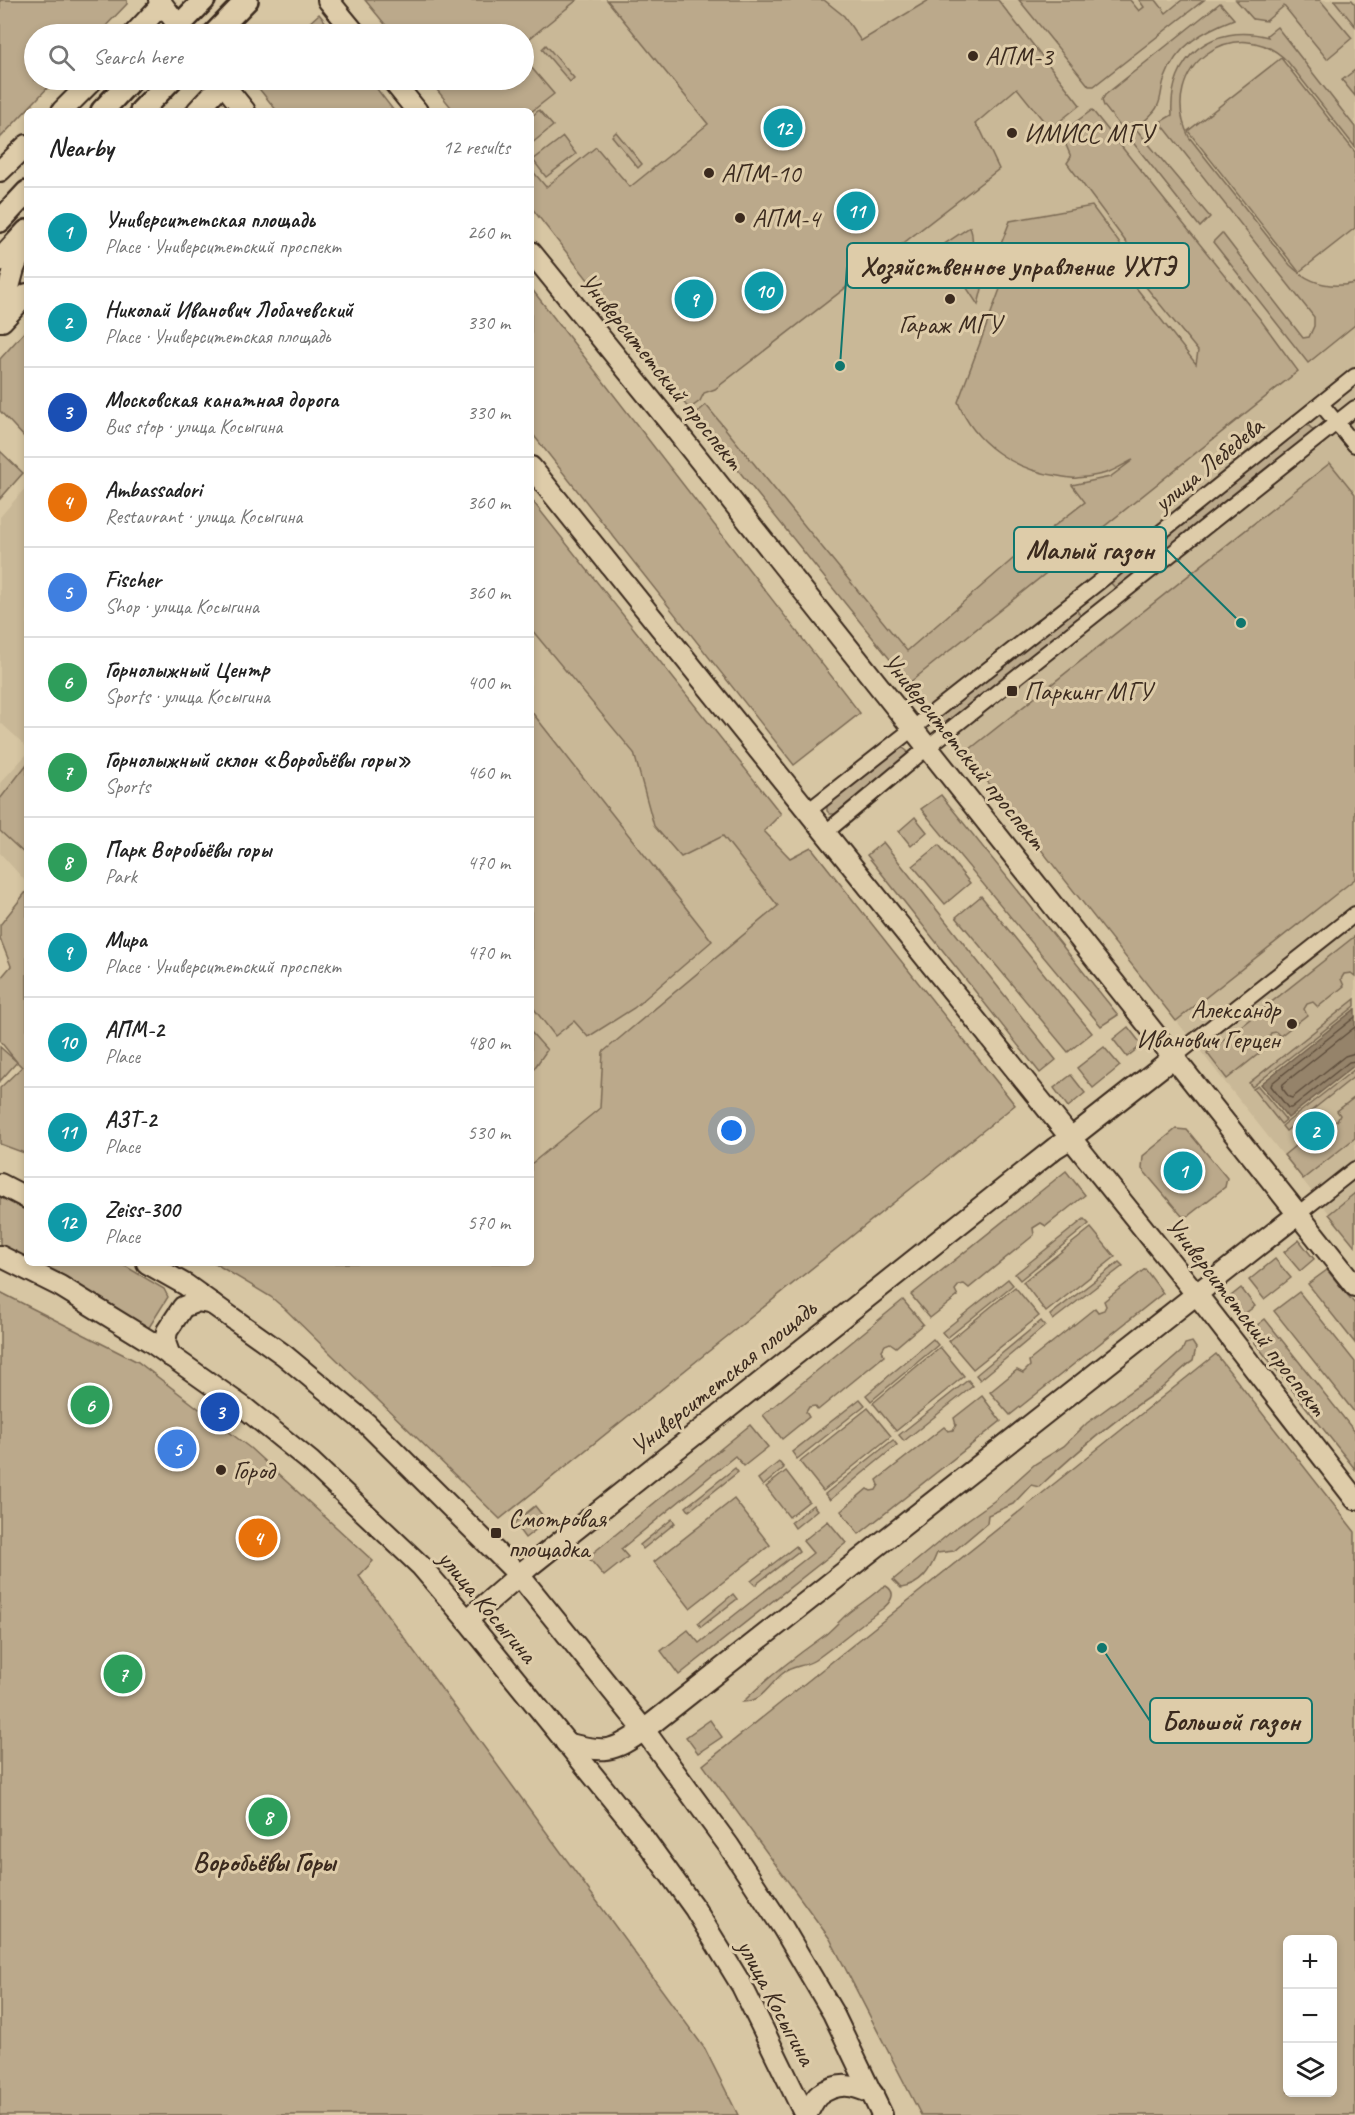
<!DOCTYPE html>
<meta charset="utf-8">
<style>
body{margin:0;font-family:Caveat,sans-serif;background:#f6f6f6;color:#222}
.controls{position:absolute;right:18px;bottom:18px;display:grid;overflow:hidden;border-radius:9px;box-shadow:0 3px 9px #0003}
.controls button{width:54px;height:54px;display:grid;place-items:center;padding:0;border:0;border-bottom:2px solid #e0e0e0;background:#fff;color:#222;font:30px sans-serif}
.you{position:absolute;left:732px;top:1131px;width:21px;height:21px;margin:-15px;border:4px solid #fff;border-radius:50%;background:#1a73e8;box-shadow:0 0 0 9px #1a73e833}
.badge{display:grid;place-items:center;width:39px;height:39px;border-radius:50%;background:#2563eb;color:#fff;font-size:20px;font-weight:700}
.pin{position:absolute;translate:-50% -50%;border:3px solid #fff;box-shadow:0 2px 6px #0006}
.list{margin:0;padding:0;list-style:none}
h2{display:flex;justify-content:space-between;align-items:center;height:78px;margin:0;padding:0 24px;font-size:26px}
h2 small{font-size:20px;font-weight:400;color:#767676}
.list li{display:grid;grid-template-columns:39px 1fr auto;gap:18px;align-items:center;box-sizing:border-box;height:90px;padding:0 24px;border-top:2px solid #e0e0e0}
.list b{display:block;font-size:22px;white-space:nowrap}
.list p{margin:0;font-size:20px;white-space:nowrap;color:#767676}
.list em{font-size:20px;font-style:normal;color:#767676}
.icon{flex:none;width:33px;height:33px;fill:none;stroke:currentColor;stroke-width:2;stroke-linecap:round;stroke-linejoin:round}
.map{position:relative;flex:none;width:1355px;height:2115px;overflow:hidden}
.search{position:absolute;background:#fff;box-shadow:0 3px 9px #0003;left:24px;top:24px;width:510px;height:66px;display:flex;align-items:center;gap:15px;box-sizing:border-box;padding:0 21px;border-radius:33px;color:#767676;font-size:22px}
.panel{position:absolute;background:#fff;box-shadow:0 3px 9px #0003;left:24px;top:108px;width:510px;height:1158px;border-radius:9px}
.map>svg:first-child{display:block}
.built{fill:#c9b897}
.green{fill:#bba98b;stroke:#7b6a54;stroke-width:1.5;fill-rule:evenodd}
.water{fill:#95836a;stroke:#715f4c;stroke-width:1.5}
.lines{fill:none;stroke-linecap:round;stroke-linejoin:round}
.shore{stroke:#5f4e3c;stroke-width:1.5}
.street-casing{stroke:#3b2a1e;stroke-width:18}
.secondary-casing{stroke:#3b2a1e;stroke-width:24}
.primary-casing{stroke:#3b2a1e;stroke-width:26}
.street{stroke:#decca9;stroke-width:14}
.secondary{stroke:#decca9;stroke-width:20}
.primary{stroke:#decca9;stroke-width:21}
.poi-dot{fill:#3b2a1e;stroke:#decca9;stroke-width:2}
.labels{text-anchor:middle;stroke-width:6;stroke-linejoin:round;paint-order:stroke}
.poi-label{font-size:26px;fill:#3b2a1e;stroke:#decca9;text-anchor:start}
.street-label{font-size:26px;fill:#3b2a1e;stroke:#decca9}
.neighbourhood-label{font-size:27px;font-weight:bold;fill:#3b2a1e;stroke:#decca9}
.leader{fill:none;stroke:#0f766e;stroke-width:2}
.callout-dot{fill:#0f766e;stroke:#decca9;stroke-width:2}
.callout{fill:#decca9;stroke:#0f766e;stroke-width:2}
.callout-label{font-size:27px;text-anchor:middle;font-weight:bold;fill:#3b2a1e}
</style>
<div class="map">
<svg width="1355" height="2115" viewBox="0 0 1355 2115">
<rect width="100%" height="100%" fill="#d7c6a3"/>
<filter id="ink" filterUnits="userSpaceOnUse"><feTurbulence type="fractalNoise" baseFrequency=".0167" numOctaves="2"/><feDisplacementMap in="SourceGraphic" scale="12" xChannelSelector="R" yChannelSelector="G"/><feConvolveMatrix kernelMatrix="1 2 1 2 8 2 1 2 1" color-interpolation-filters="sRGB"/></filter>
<g filter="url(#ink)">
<g class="built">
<polygon points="365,0 1355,0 1355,1246 531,207 531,111 454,111 429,80 524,80 524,34 393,34"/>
<polygon points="27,486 27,747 0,722 0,517"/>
<polygon points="531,520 720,809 830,942 531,1263"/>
<polygon points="27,754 27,883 0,853 0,783"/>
</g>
<g class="green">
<polygon points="0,0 127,0 127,4 98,34 34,34 34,80 55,80 0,138"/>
<polygon points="365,0 577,0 524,43 524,34 393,34"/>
<polygon points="607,0 824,0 844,16 861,41 929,0 998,0 1080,105 1050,129 1017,88 975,124 981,131 999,169 715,389 704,393 700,401 689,409 531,207 531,169 546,187 596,147 630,187 708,124"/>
<polygon points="1019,0 1130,0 1139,11 1144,7 1139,0 1156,0 1166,13 1182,0 1204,0 1094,86 1089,86"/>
<polygon points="1236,0 1320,0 1352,38 1327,59 1284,6 1266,21 1253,19"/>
<polygon points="1334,0 1352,0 1355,4 1355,26"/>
<path d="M1220 3 1234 19C1203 31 1177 45 1165 78 1161 86 1162 97 1158 105 1155 114 1142 122 1136 129L1210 217 1200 227 1104 106 1102 100 1105 95Z"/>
<polygon points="319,14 335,34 297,34"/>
<path d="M1277 27 1355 127V147L1288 62C1237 9 1155 68 1189 137L1290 265C1308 283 1330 289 1355 283V325L1308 363 1213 242 1222 233 1303 338 1309 337 1314 326V317L1160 122 1172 115C1168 57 1213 22 1268 37L1267 35Z"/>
<polygon points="546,45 574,78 570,82 542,49"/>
<polygon points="1281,58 1355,152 1355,228 1299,272 1188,131"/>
<polygon points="524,59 554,94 531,112 454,111 429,80 524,80"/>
<polygon points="1355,70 1355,96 1342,80"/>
<polygon points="252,80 370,80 394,111 277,111"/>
<polygon points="539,110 553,126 531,144 531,117"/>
<path d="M1092 110 1260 319 1298 371 909 683 694 415 706 405 907 651 1022 551 1085 502 1072 485 1110 477 1133 460C1126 463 1117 469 1109 472 1099 476 1087 477 1077 478 1071 479 1064 477 1058 476 1015 470 974 444 958 402L1006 273 992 267 1010 221 1092 206 1123 248 1112 257 1196 364 1198 351 1124 260 1132 250 1067 163 1071 157 1061 133Z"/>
<polygon points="616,132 642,164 638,168 612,136"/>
<polygon points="563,137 576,154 546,177 533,160"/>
<path d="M970 227C980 254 954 259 982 289L978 305 940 247Z"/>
<polygon points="531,288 860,713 794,765 531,432"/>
<polygon points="27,329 27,440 0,411 0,359"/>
<polygon points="1305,425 1309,426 1313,430 1310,436 1118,591 1110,582"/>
<polygon points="0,451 23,473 0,499"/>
<polygon points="1330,463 1355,494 1355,879 1176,1021 965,753"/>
<polygon points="531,499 781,814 764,831 790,858 811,847 1015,1105 500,1519 285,1309 271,1297 214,1263 531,1263 531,1164 600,1108 603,1052 778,906 723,836 681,857 654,826 634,753 531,629"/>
<polygon points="1076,609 1082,618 942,726 937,725 934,720 935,717"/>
<polygon points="531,711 712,941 634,1008 588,1037 574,1021 555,1036 531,1005"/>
<polygon points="903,748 907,751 908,755 835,814 830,814 827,811 827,806 899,749"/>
<polygon points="27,764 27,856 0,831 0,799"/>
<polygon points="941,795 1118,1015 1101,1026 921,809"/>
<polygon points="915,817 927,832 911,846 899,831"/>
<polygon points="883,842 1056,1060 1040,1073 867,855"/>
<polygon points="939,845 970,883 945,904 913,866"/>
<polygon points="26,892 27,894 27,1154 0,1144 0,1088 22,1067 17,1062 0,1081 0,1047 17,1062 0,1041 0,979 11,966 0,938 0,925"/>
<polygon points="981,896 1092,1033 1068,1052 956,917"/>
<polygon points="1355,936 1355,976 1351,973 1344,974 1341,979 1344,986 1318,1007 1313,1002 1307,1004 1304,1009 1307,1015 1280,1036 1276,1032 1271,1033 1268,1039 1271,1044 1227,1079 1207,1053"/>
<polygon points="1355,999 1355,1006 1252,1087 1249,1083"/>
<polygon points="1128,1027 1142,1045 1127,1057 1113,1039"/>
<polygon points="531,1032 547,1050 531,1073"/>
<polygon points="1104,1047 1120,1066 1093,1088 1077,1068"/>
<polygon points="1355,1069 1355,1076 1286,1131 1282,1126"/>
<polygon points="1071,1075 1085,1093 1068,1107 1054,1088"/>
<polygon points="1258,1086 1286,1120 1281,1124 1253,1089"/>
<polygon points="1355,1097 1355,1138 1303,1179 1284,1155 1328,1119 1332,1122 1337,1121 1340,1115 1337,1111"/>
<polygon points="1176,1129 1187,1130 1227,1178 1225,1187 1188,1216 1182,1216 1142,1169 1143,1156"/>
<polygon points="1066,1171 1085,1195 1046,1226 1041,1223 1033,1228 1034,1235 969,1288 964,1284 959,1285 955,1290 958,1296 930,1318 911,1295"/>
<polygon points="1355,1193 1355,1246 1329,1214"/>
<polygon points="0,1197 27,1211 27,1262 0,1248"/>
<polygon points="1084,1219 1089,1224 1020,1280 1015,1274"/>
<polygon points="1091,1228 1115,1257 1046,1312 1023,1282"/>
<polygon points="1299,1240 1314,1259 1300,1271 1284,1252"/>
<polygon points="1275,1259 1291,1278 1264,1299 1249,1280"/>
<polygon points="1119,1262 1123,1266 1053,1320 1050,1315"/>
<polygon points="30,1263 120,1263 164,1289 168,1297 148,1329"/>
<polygon points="1145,1269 1163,1293 1010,1415 990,1392 1017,1370 1023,1373 1030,1366 1029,1361 1095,1308 1098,1312 1104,1310 1106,1306 1104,1301"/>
<polygon points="1327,1270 1355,1304 1355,1343 1308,1284"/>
<polygon points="1008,1279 1013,1285 947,1338 942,1332"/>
<polygon points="1015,1287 1039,1316 973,1369 949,1341"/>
<polygon points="1241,1288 1255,1306 1239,1318 1226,1300"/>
<polygon points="0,1292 138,1362 250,1448 373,1561 359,1576 705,2049 738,2115 0,2115"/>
<polygon points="1299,1292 1355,1362 1355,1413 1274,1311"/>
<polygon points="903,1300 923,1324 896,1347 890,1343 885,1345 882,1350 884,1356 818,1410 815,1406 809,1407 806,1412 809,1417 782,1439 763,1415"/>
<polygon points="1265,1319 1355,1432 1355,1469 1247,1333"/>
<polygon points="1041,1321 1045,1326 980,1380 976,1375"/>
<polygon points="933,1339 938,1345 871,1401 866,1395"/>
<path d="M1192 1342 1196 1348 1193 1361C1180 1369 1171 1382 1158 1391 1115 1419 1076 1452 1039 1487L1031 1485 1013 1504 988 1515 987 1523 954 1551 937 1553C930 1571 921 1585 901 1588L893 1580 956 1528 994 1501 1035 1464 1064 1446 1087 1423 1135 1388 1149 1380 1182 1351 1185 1344Z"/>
<polygon points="940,1347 964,1376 896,1431 873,1403"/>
<path d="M1216 1354 1355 1532V2115H921L830 1939 703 1765ZM1288 1940H1332V2092H1288Z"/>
<polygon points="968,1380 973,1386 904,1441 899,1435"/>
<polygon points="982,1396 1001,1421 859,1534 841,1511 867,1489 871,1491 876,1490 879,1485 877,1480 944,1427 948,1431 953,1430 956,1425 954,1418"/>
<polygon points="860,1399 865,1405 797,1459 792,1452"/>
<polygon points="868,1408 891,1436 823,1491 800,1462"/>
<polygon points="750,1425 768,1447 744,1466 735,1456 621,1549 628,1557 604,1576 588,1557"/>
<polygon points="893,1440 897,1445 830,1500 825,1494"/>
<polygon points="779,1462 784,1468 763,1486 758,1479"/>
<polygon points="735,1468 738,1472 689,1511 686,1507"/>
<polygon points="786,1471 809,1501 789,1517 766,1487"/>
<polygon points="734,1499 770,1545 690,1608 654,1562"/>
<polygon points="813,1505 817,1510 795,1528 791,1522"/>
<polygon points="535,1506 547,1521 525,1538 514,1523"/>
<polygon points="672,1519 675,1523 643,1549 640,1545"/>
<polygon points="828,1521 846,1543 679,1675 661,1651 688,1630 699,1643 813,1553 803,1541"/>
<polygon points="796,1546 799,1551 755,1585 751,1581"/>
<path d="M886 1586C898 1593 890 1603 882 1609 859 1625 838 1644 815 1660 805 1667 792 1665 782 1674 768 1686 763 1701 743 1702 767 1678 793 1658 821 1638 833 1630 841 1618 852 1610 862 1603 872 1596 881 1588Z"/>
<polygon points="733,1594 737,1599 701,1627 698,1623"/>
<polygon points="710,1720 722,1737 698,1753 686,1737"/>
</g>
<polygon class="water" points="1355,1009 1355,1065 1288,1118 1261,1084"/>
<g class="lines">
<g class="shore">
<polyline points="1355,1017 1272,1083 1271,1086 1288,1108 1291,1108 1349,1062 1355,1061"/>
<polyline points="1355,1027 1283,1084 1282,1088 1289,1097 1292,1098 1345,1056 1355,1053"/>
</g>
<defs>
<g id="street">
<polyline points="1321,404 1355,445"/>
<polyline points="808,811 1099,582 1355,376"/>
<polyline points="825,833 928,747 1355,408"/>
<polyline points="1174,1057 1355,914"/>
<polyline points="1298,1214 1355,1169"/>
</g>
<g id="secondary">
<polyline points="159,0 185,34"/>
<polyline points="328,0 356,34"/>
<polyline points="134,34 162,4"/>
<polyline points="220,80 245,111"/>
<polyline points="392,80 417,111"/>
<polyline points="62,111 93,80"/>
<polyline points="197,111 223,83"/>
<polyline points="0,171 27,145"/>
<polyline points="531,252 674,428 1355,1286"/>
<polyline points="0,321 14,269 27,238"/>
<polyline points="2,321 27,294"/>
<polyline points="531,467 1205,1305 1355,1499"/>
<polyline points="0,1184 27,1198"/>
<polyline points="0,1256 60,1286 151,1342 246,1409 310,1461 421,1566 467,1620 643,1837 695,1909 742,1986 805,2115"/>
<polyline points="147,1263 186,1285 284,1355 367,1424 519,1575 644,1730 729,1846 783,1928 833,2013 882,2115"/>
<polyline points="170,1356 165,1342 167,1331 183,1307 198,1301 213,1304"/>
<polyline points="467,1620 531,1565 1055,1148 1071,1138 1174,1057"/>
<path d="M566 1743C604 1753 612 1753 644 1730L1298 1214"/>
<path d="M806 2115C810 2109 814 2099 819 2095 839 2081 853 2085 873 2094"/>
</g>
<g id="primary">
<polyline points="171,34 204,0"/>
<polyline points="214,34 247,0"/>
<polyline points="102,111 131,80"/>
<polyline points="141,111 171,80"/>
<polyline points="0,221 27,192"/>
<polyline points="0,260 27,231"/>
</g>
</defs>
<use href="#street" class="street-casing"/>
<use href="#secondary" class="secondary-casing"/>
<use href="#primary" class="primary-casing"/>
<use href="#street" class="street"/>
<use href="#secondary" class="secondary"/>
<use href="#primary" class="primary"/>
</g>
</g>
<g class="poi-dot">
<circle cx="973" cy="56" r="6"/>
<circle cx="1012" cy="133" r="6"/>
<circle cx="709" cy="173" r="6"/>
<circle cx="740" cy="218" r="6"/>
<circle cx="950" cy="299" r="6"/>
<rect x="1006" y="685" width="12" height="12" rx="3"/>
<circle cx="1292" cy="1024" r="6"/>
<circle cx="221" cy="1470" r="6"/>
<rect x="490" y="1527" width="12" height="12" rx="3"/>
</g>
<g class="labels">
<g class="poi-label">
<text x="985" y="65">АПМ-3</text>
<text x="1024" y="142">ИМИСС МГУ</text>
<text x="721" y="182">АПМ-10</text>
<text x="752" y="227">АПМ-4</text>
<text x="950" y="333" text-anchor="middle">Гараж МГУ</text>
<text x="1024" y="700">Паркинг МГУ</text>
<text x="1280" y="1018" text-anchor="end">Александр<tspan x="1280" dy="30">Иванович Герцен</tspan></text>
<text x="233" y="1479">Город</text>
<text x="508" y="1527">Смотровая<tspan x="508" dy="30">площадка</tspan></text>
</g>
<g class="street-label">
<text transform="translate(662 371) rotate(51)" y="9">Университетский проспект</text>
<text transform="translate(1208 464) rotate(-39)" y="9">улица Лебедева</text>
<text transform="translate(965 751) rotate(51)" y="9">Университетский проспект</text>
<text transform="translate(1247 1316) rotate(52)" y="9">Университетский проспект</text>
<text transform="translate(723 1377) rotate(-39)" y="9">Университетская площадь</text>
<text transform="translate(488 1606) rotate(50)" y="9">улица Косыгина</text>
<text transform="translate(777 2002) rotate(62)" y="9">улица Косыгина</text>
</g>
<g class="neighbourhood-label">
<text x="264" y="1871">Воробьёвы Горы</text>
</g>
</g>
<path class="leader" d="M840 366L847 266M1241 623L1166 549M1102 1648L1150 1721"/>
<g class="callout-dot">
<circle cx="840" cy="366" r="6"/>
<circle cx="1241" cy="623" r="6"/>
<circle cx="1102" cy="1648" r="6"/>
</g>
<g class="callout">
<rect x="847" y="243" width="342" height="45" rx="6"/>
<rect x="1014" y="527" width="152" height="45" rx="6"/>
<rect x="1150" y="1698" width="162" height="45" rx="6"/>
</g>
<g class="callout-label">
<text x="1018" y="275">Хозяйственное управление УХТЭ</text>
<text x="1090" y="559">Малый газон</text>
<text x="1231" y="1730">Большой газон</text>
</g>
</svg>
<div class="controls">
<button>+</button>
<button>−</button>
<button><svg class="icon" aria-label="layers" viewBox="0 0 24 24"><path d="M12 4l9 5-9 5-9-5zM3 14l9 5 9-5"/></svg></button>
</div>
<div class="you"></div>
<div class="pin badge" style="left:1183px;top:1171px;background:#0f9aa8">1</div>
<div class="pin badge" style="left:1315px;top:1131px;background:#0f9aa8">2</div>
<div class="pin badge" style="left:220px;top:1412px;background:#1a4fb4">3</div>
<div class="pin badge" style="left:258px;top:1538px;background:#e8710a">4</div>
<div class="pin badge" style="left:177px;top:1449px;background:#3f7fe0">5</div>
<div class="pin badge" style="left:90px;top:1405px;background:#2e9e5b">6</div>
<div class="pin badge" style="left:123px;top:1674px;background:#2e9e5b">7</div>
<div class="pin badge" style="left:268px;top:1817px;background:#2e9e5b">8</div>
<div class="pin badge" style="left:694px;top:299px;background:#0f9aa8">9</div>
<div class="pin badge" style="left:764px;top:291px;background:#0f9aa8">10</div>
<div class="pin badge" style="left:856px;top:211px;background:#0f9aa8">11</div>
<div class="pin badge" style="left:783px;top:128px;background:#0f9aa8">12</div>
<div class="search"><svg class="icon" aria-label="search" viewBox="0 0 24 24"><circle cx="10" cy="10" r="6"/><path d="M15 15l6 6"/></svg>Search here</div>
<section class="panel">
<h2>Nearby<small>12 results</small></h2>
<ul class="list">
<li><span class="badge" style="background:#0f9aa8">1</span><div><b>Университетская площадь</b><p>Place · Университетский проспект</p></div><em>260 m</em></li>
<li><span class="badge" style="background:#0f9aa8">2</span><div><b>Николай Иванович Лобачевский</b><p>Place · Университетская площадь</p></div><em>330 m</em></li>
<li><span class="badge" style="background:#1a4fb4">3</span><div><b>Московская канатная дорога</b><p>Bus stop · улица Косыгина</p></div><em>330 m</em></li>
<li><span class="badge" style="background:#e8710a">4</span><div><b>Ambassadori</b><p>Restaurant · улица Косыгина</p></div><em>360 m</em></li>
<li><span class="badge" style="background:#3f7fe0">5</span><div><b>Fischer</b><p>Shop · улица Косыгина</p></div><em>360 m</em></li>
<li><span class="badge" style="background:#2e9e5b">6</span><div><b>Горнолыжный Центр</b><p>Sports · улица Косыгина</p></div><em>400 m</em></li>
<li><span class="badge" style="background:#2e9e5b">7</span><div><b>Горнолыжный склон «Воробьёвы горы»</b><p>Sports</p></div><em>460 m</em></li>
<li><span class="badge" style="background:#2e9e5b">8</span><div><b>Парк Воробьёвы горы</b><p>Park</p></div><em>470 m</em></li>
<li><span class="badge" style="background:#0f9aa8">9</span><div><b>Мира</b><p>Place · Университетский проспект</p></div><em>470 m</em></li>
<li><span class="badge" style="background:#0f9aa8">10</span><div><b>АПМ-2</b><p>Place</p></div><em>480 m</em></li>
<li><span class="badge" style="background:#0f9aa8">11</span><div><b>АЗТ-2</b><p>Place</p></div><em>530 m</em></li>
<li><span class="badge" style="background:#0f9aa8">12</span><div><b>Zeiss-300</b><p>Place</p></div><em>570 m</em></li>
</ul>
</section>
</div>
